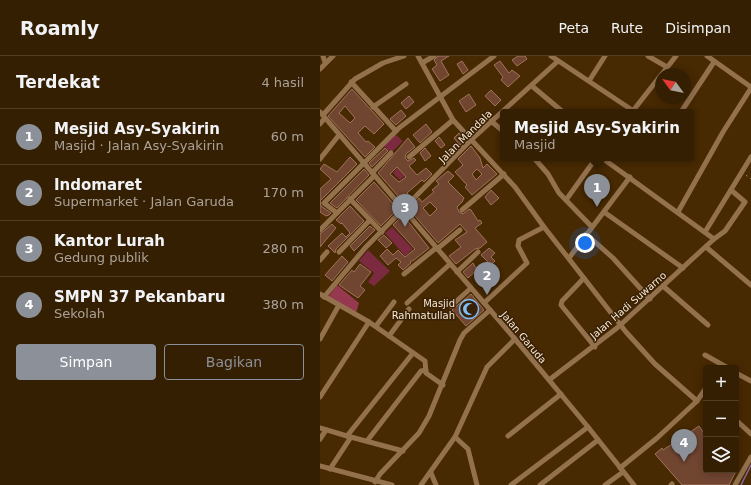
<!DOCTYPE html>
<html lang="id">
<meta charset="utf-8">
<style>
body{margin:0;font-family:"DejaVu Sans",sans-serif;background:#3d270c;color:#f1f3f6}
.controls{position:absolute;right:12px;bottom:12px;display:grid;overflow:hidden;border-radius:4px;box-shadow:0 2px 10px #0003}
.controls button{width:36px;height:36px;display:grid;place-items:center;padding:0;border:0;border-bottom:1px solid #4f3d24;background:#351f02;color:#f1f3f6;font:20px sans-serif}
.compass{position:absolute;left:335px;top:12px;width:36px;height:36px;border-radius:50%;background:#351f02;box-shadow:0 2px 10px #0003;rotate:303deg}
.you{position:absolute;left:265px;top:187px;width:14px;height:14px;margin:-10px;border:3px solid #fff;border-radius:50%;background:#1a73e8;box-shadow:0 0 0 6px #1a73e833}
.badge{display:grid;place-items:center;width:26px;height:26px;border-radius:50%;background:#8c9099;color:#fff;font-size:13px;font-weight:700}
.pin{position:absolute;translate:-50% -33px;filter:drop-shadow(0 1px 2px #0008)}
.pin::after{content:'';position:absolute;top:21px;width:14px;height:12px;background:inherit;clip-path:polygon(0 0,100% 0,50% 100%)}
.popup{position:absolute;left:180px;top:53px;width:194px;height:52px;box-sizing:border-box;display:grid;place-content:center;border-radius:4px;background:#351f02;filter:drop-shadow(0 1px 3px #0005);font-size:13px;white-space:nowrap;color:#aaa299}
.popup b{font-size:15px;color:#f1f3f6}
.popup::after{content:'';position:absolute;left:50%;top:100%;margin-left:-8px;border:8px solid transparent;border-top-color:#351f02}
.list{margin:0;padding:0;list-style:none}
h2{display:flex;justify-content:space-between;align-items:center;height:52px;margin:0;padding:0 16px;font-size:17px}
h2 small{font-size:13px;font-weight:400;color:#aaa299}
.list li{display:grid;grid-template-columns:26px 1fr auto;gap:12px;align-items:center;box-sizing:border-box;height:56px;padding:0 16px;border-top:1px solid #4f3d24}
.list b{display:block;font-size:15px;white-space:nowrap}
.list p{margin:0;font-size:13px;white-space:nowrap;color:#aaa299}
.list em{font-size:13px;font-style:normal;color:#aaa299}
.actions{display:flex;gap:8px;padding:12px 16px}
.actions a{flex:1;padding:9px 0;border:1px solid #8c9099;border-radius:4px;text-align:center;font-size:14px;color:#8c9099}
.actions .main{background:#8c9099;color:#fff}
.icon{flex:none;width:22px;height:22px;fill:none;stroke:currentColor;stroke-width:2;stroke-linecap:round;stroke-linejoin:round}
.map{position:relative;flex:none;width:431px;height:429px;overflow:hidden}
header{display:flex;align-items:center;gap:24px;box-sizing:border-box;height:56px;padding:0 20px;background:#351f02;border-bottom:1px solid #4f3d24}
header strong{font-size:19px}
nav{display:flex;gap:22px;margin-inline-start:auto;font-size:14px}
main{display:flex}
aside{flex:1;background:#351f02}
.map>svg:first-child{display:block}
.green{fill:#7c2a40}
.forest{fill:#973851}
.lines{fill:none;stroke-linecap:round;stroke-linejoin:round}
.stream{stroke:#896695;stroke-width:1.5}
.building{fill:#714631;stroke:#a0725b;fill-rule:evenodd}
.path{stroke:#977e5f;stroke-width:1;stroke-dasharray:2 3;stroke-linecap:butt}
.minor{stroke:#94714d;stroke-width:5}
.labels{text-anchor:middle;stroke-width:3;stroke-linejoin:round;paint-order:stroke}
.street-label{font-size:10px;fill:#fae7d3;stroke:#382105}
.poi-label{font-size:10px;fill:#fae7d3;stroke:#382105;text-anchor:end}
</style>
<header>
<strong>Roamly</strong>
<nav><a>Peta</a><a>Rute</a><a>Disimpan</a></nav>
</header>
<main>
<aside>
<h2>Terdekat<small>4 hasil</small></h2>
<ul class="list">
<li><span class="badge">1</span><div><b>Mesjid Asy-Syakirin</b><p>Masjid · Jalan Asy-Syakirin</p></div><em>60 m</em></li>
<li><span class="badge">2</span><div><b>Indomaret</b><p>Supermarket · Jalan Garuda</p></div><em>170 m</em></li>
<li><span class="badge">3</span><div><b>Kantor Lurah</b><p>Gedung publik</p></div><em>280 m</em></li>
<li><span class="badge">4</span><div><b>SMPN 37 Pekanbaru</b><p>Sekolah</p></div><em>380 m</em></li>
</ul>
<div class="actions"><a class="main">Simpan</a><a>Bagikan</a></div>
</aside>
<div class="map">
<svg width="431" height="429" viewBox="0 0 431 429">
<rect width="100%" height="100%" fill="#472902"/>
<g class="green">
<polygon points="75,78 83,85 71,97 64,90"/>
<polygon points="77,112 84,120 80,124 73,117"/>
<polygon points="72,171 93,193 85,200 65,177"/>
<polygon points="48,194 70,215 54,230 48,226 54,217 39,205"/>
</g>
<polygon class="forest" points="17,229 39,247 36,257 8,241"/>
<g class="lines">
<polyline class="stream" points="421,429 431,409"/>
</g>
<g class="building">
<polygon points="118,0 129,0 121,5 129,19 120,25 112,13 117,9 114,4"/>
<polygon points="198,0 205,0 207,3 197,10 192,4"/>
<polygon points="142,5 148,14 143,18 137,8"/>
<polygon points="180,5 189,17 192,14 200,20 188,31 181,24 183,21 174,9"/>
<path d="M32 33 64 68 54 78 45 70 38 77 46 86 48 85 55 91 45 101 8 60ZM25 50 35 62 30 67 19 57Z"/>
<polygon points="171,34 181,44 175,50 165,40"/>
<polygon points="149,38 156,49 146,56 139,45"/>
<polygon points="89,40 94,46 86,53 81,47"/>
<polygon points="81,54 86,60 76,69 70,63"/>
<polygon points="106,68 112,76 100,87 93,79"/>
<polygon points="139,77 145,84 140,89 134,82"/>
<polygon points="119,81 125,89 121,92 115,85"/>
<path d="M88 82 95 91 86 98 85 102 88 105 94 102 96 104 89 110 97 119 106 112 112 118 104 126 102 124 87 137 90 140 84 147 58 117ZM77 111 86 121 79 126 70 118Z"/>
<path d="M151 90 160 102 163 112 167 108 177 118 152 139 145 131 147 129 135 116 143 109 138 103ZM157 113 162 118 156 124 152 118Z"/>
<polygon points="65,92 68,95 52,111 49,107"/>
<polygon points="105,92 111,100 105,105 100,97"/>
<polygon points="30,101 37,108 0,145 0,133 11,123 0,113 4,108 17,116"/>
<polygon points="44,113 49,119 17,152 10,147"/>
<path d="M128 115 134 120 128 126 144 142 142 146 137 151 139 156 143 158 149 153 151 154 158 165 160 164 162 167 155 172 167 186 160 192 155 193 136 208 129 200 141 191 135 184 147 176 140 168 118 187 89 153 99 142 102 146 114 136 112 134 119 128 116 125ZM110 146 117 153 110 160 103 152Z"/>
<polygon points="54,126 78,153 61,170 36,144"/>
<polygon points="171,134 179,142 171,149 165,141"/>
<polygon points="0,145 1,150 11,157 9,159 6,160 0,156"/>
<polygon points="30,150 44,165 16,193 15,197 8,190 22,177 26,181 30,177 22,167 21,168 16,164"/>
<polygon points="83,159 109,192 94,204 90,206 91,207 83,214 78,209 81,206 76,202 68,209 60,200 67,193 73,199 78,194 85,201 95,193 73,169"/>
<polygon points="12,168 16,172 0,191 0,178"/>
<polygon points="50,170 55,174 34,195 30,190"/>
<polygon points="64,179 72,187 66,192 58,184"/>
<polygon points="169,192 175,197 171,201 175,205 171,209 161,199"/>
<polygon points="22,200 28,206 12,225 5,219"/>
<polygon points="153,207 157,214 148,222 143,216"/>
<polygon points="40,208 51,216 40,230 45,234 38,242 19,229 32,214 34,216"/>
<polygon points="151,238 164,254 146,270 132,254"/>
<polygon points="379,370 386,380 386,414 412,414 415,417 409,429 362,429 335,398 342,392 343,394"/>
</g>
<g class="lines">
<polyline class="path" points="426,119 431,123"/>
<g class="minor">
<polyline points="3,0 5,6"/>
<polyline points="98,0 133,64 195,131 224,171 306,276 335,308 377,345 337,382 300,412"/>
<polyline points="231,0 315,56"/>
<polyline points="328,0 347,11"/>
<polyline points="387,0 431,31"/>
<polyline points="102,7 114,0"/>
<polyline points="0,13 13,0"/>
<polyline points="342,18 356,0"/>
<polyline points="269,25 285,0"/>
<polyline points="31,26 76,75"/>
<polyline points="212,30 243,56"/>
<polyline points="53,51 86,28"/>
<polyline points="0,56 195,283 268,371 314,429"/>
<polyline points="312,56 341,19"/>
<polyline points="361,56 394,6"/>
<polyline points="3,59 35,23 63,7 84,0"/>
<polyline points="171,65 183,75"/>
<polyline points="0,68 5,62"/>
<polyline points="89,101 133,64"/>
<polyline points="214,102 228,118 239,137 272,171"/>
<polyline points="282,102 394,183"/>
<polyline points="0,103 19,79"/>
<polyline points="52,117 71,97"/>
<polyline points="30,143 62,176"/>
<polyline points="246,144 276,102"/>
<polyline points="142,154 184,118"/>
<polyline points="284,156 363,212"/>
<polyline points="358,156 403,76 431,32"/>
<polyline points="17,157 4,147 79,72 174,0"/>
<polyline points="0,174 54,120"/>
<polyline points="385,176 431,101"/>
<polyline points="266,178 293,202 330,243"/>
<polyline points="386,191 431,229"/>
<polyline points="117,193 140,174"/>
<polyline points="19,196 50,164"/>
<polyline points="249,202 310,121"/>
<polyline points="0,204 7,196"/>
<polyline points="137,216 158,196"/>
<polyline points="84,218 116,192"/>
<polyline points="264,222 242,245 241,249 275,291"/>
<polyline points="343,230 388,269"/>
<polyline points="0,238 49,266 105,305 106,317 123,329"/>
<polyline points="4,241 45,192 151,84 238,5"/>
<polyline points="87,247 130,208"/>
<polyline points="164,247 207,207 198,190 199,184 224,171"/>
<polyline points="131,250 151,232"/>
<polyline points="56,270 74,246"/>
<polyline points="69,280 89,253"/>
<polyline points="0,283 19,249"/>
<polyline points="385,299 408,312"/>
<polyline points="416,317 431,325"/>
<polyline points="229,324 297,272 394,183 405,175 425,146 411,134"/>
<polyline points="0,341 49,266"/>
<polyline points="377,345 386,332"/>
<polyline points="416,364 431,378"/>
<polyline points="0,372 27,380 93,297"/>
<polyline points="27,380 83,395"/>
<polyline points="188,380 241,338"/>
<polyline points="135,381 148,393 157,429"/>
<polyline points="0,383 6,374"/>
<polyline points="47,385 101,315 106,314"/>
<polyline points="0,410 72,429"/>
<polyline points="10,413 31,381"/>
<polyline points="111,417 116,429"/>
<polyline points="55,426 60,418 99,377 109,360 140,284 144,277 170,254"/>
<polyline points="101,429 135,381 167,311 195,283"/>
<polyline points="191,429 268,371"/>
<polyline points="220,429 278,384"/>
<polyline points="285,429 303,416"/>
<polyline points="351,429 352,428"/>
<polyline points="415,429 431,401"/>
</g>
</g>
<defs>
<symbol id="mosque-ring" viewBox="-11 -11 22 22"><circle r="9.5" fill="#382105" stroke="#7dbef9" stroke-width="1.5"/><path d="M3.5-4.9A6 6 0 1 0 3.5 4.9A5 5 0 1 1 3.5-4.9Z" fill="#7dbef9"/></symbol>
</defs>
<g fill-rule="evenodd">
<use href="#mosque-ring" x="138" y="242" width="22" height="22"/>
</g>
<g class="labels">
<g class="street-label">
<text transform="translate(145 80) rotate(-45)" y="4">Jalan Mandala</text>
<text transform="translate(308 249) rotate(-41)" y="4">Jalan Hadi Suwarno</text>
<text transform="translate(204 281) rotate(50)" y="4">Jalan Garuda</text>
</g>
<g class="poi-label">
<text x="135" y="251">Masjid<tspan x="135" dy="12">Rahmatullah</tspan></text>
</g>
</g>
</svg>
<div class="controls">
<button>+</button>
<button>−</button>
<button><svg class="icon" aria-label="layers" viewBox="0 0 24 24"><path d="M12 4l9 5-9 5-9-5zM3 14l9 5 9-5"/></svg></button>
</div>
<svg class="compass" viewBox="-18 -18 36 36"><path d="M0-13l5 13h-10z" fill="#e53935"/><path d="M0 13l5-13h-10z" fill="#aaa299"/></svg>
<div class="you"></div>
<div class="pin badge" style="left:277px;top:151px">1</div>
<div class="popup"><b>Mesjid Asy-Syakirin</b>Masjid</div>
<div class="pin badge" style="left:167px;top:239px">2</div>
<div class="pin badge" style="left:85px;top:171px">3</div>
<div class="pin badge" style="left:364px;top:406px">4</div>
</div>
</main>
